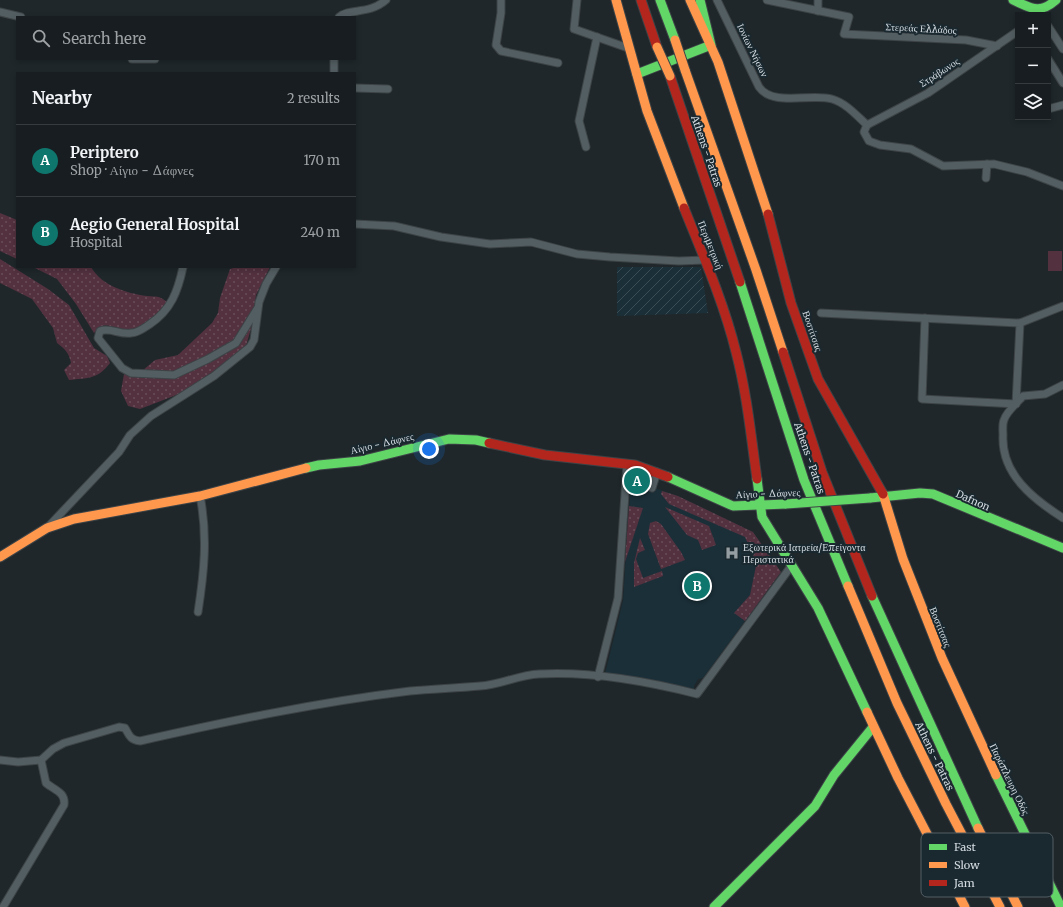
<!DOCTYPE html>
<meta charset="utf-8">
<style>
body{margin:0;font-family:Merriweather,serif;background:#202629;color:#f1f3f6}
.controls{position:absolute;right:12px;top:12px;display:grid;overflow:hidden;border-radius:0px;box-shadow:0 2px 6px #0003}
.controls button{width:36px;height:36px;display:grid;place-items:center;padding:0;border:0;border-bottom:1px solid #363b3e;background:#171d20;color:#f1f3f6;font:20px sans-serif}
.you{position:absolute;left:429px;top:449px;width:14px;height:14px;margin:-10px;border:3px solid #fff;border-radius:50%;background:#1a73e8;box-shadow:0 0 0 6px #1a73e833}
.badge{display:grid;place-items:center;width:26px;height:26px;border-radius:50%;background:#0f766e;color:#fff;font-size:13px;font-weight:700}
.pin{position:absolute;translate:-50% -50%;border:2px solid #fff;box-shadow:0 1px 4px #0006}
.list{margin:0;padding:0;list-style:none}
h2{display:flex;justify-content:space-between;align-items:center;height:52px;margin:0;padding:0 16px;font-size:17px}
h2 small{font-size:13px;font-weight:400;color:#9ea2a5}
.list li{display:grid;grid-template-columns:26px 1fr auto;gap:12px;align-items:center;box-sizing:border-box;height:72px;padding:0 16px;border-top:1px solid #363b3e}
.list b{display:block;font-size:15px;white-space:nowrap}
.list p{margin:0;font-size:13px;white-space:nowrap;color:#9ea2a5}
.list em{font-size:13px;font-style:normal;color:#9ea2a5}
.icon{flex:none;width:22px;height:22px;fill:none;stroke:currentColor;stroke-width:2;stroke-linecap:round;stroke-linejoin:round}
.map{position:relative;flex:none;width:1063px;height:907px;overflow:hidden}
.search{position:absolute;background:#171d20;box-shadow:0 2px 6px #0003;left:16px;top:16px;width:340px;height:44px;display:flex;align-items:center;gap:10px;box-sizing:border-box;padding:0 14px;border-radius:0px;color:#9ea2a5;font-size:15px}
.panel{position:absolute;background:#171d20;box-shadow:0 2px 6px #0003;left:16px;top:72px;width:340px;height:196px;border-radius:0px}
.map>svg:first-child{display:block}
.built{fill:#1b2f38}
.industrial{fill:url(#industrial-furrows)}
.grass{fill:url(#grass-dots)}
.park{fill:#53313f}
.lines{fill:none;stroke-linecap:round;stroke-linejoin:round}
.street-casing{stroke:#3d4346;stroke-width:9}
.fast-casing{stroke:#3d4346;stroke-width:11}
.slow-casing{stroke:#3d4346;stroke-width:11}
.jam-casing{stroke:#3d4346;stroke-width:11}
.street{stroke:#535e62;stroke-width:7}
.fast{stroke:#63d668;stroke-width:9}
.slow{stroke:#ff974d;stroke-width:9}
.jam{stroke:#b3261e;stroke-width:9}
.fast-bridge-casing{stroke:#3d4346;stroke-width:11;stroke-linecap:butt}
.slow-bridge-casing{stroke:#3d4346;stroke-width:11;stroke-linecap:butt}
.fast-bridge{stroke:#63d668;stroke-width:9}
.slow-bridge{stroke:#ff974d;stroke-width:9}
.labels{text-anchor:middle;stroke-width:4;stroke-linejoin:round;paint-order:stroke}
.street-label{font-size:10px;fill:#d3dce1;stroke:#1a282f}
.poi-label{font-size:10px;fill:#d3dce1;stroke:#1a282f;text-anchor:start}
.key{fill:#1a282f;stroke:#525e64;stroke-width:1}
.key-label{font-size:11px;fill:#d3dce1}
</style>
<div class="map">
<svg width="1063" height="907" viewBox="0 0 1063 907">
<defs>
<pattern id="industrial-furrows" width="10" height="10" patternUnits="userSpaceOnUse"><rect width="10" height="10" fill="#1b2f38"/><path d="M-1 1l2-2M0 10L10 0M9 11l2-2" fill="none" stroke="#3b4d54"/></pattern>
<pattern id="grass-dots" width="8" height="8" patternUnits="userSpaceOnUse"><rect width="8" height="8" fill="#53313f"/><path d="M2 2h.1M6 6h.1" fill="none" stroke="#6b4e5a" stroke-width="1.8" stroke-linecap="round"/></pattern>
</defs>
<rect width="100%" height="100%" fill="#1f272a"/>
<polygon class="built" points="631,480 678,496 753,532 781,572 703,678 698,679 694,686 694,690 654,680 605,674 623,601"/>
<polygon class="industrial" points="617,267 701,267 708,313 617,316"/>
<g class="grass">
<polygon points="0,213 17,220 17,259 0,251"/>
<path d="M0 259 48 289 69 305 94 348 107 356 110 363C98 379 88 378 69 380L64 370 71 363C69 353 65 349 57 343L53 328 32 299 0 283Z"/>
<path d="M33 267H91C102 286 126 293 147 296 157 297 158 295 167 302V306C157 315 142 331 128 331 120 331 108 322 101 327 98 328 97 331 94 333L76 304 57 279Z"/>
<polygon points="237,267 270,267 256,295 252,325 246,346 228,362 179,394 140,409 128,406 121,391 124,374 142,371 155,360 178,355 212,323 218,313 220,298 230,269"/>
<polygon points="662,491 678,496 753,532 781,572 745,621 734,613 750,595 756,566 755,560 745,537 669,504 661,494"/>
<polygon points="629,506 643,508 625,562"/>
<polygon points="665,507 709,526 716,545 702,550 698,540 687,535"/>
<polygon points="656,521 661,524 681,552 685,560 661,569 648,534 650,523"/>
<polygon points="640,538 645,550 638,553 636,559 643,578 662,571 663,576 634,587 634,563"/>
</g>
<rect class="park" x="1048" y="251" width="14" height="20"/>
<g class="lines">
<defs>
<g id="street">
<polyline points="501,0 501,13 496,45 501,51 558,63"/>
<polyline points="577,0 574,29 628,48"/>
<path d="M717 0 759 87C773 107 811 93 832 99 846 103 857 116 867 125"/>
<polyline points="767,0 849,17 844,34 966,40 997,46"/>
<polyline points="818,11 818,0"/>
<polyline points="0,12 21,17"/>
<polyline points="1034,15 1038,11 1041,15"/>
<path d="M339 17C349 8 369 15 386 0"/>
<polyline points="1048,26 1063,49"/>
<polyline points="132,59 155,59"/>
<polyline points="1048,59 1063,83"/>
<polyline points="334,73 334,59"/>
<polyline points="355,88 388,89"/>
<polyline points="1048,109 1063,105"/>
<polyline points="867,125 864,132 869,141 880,145 911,149 943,166 994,164 1027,172 1063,186"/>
<polyline points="867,125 928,93 1018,31"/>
<polyline points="586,147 579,121 597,37"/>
<polyline points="986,178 987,164"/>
<polyline points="355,224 394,226 441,237 490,244 531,242 577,254 610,257 679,261 705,260"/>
<path d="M183 267C178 291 171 310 150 324 144 328 138 333 131 333 120 335 110 327 100 331L98 338 122 368 131 373 174 375 208 359 236 343 257 309"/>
<polyline points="821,313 1020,323 1016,404"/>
<polyline points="925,318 922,399 1016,404"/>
<polyline points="1020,323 1063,306"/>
<path d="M1063 385 1045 394 1023 396C1018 402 1006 412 1004 420 1002 424 1003 431 1003 435 1001 474 1033 499 1063 518"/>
<polyline points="652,488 657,472"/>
<polyline points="47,528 119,452 130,435 151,416 214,376 250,347 254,340 259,302 266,284 276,267"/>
<path d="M198 612C204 573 208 536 200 496"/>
<polyline points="598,677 618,598 627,464"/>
<path d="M0 760 18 762 41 760 53 749 64 743 119 727 125 728C129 735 130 740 140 741 229 721 319 702 410 691 433 689 457 688 480 686 500 685 518 675 539 674 592 671 646 681 697 694L792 565"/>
<path d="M3 907 64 805C66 792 54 790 46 783L41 760"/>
</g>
<g id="fast">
<polyline points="660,0 675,40"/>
<path d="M1013 0C1031 8 1039 15 1056 0"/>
<polyline points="637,74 711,45 700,0"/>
<polyline points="740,282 804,480 848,586"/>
<polyline points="306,468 319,465 360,461 449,439 476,440 489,443"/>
<polyline points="668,477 733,506 786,504"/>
<polyline points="757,479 762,517 818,608 867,712"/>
<polyline points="870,498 920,493 933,494 1063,548"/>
<polyline points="872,596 978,828"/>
<polyline points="996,775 1061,907"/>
<polyline points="714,907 815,806 834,775 873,727"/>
</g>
<g id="slow">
<polyline points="616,0 647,111 684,208"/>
<polyline points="690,0 718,62 768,214"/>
<polyline points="685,70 756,270 783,352"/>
<polyline points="883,494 903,559 942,658 996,775"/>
<polyline points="0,557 47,528 74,519 200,496 306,468"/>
<polyline points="848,586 897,703 946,804 1000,907"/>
<polyline points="867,712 898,778 965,907"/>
<polyline points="978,828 1018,907"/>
</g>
<g id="jam">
<polyline points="641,0 657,47"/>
<polyline points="670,76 740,282"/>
<path d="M684 208C703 255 724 303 736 352 747 394 751 436 757 479"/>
<polyline points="768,214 791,303 818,379 883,494"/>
<polyline points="783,352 822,472 872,596"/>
<polyline points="489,443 545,455 635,465 668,477"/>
</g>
</defs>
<use href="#street" class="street-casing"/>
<use href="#fast" class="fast-casing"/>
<use href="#slow" class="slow-casing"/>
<use href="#jam" class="jam-casing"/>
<use href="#street" class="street"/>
<use href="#fast" class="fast"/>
<use href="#slow" class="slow"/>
<use href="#jam" class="jam"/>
<defs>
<polyline id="fast-bridge" points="786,504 870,498"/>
<g id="slow-bridge">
<polyline points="675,40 685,70"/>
<polyline points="657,47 670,76"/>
</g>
</defs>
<use href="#fast-bridge" class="fast-bridge-casing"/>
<use href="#slow-bridge" class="slow-bridge-casing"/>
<use href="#fast-bridge" class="fast-bridge"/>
<use href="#slow-bridge" class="slow-bridge"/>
</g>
<defs>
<symbol id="hospital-bare" viewBox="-9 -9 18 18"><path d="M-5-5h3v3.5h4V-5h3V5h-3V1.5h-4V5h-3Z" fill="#949da1" stroke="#1a282f" stroke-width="2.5" paint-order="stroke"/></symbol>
</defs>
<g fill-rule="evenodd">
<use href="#hospital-bare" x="722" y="543" width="20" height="20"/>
</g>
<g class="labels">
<g class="street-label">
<text transform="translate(921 28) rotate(3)" y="4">Στερεάς Ελλάδος</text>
<text transform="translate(753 50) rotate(64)" y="4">Ιονίων Νήσων</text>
<text transform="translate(939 72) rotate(-33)" y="4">Στράβωνος</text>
<text transform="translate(707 151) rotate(71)" y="4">Athens - Patras</text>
<text transform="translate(711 245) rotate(68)" y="4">Περιμετρική</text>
<text transform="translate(813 331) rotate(71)" y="4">Βοστίτσας</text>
<text transform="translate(382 443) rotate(-13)" y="4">Αίγιο - Δάφνες</text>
<text transform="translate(810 458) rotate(71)" y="4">Athens - Patras</text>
<text transform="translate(768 493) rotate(-2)" y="4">Αίγιο - Δάφνες</text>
<text transform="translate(973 500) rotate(24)" y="4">Dafnon</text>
<text transform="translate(941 627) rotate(68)" y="4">Βοστίτσας</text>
<text transform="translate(935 756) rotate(64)" y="4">Athens - Patras</text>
<text transform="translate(1010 779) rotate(64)" y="4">Παράπλευρη Οδός</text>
</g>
<g class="poi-label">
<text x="743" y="551">Εξωτερικά Ιατρεία/Επείγοντα<tspan x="743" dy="12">Περιστατικά</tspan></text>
</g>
</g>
<rect x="921" y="833" width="132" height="64" rx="6" class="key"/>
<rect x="929" y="844" width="18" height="6" fill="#63d668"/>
<rect x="929" y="862" width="18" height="6" fill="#ff974d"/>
<rect x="929" y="880" width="18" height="6" fill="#b3261e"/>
<g class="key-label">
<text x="954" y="851">Fast</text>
<text x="954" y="869">Slow</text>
<text x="954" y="887">Jam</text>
</g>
</svg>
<div class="controls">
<button>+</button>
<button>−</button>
<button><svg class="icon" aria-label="layers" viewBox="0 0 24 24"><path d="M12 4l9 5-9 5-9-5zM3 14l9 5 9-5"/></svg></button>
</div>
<div class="you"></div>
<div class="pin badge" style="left:637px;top:481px">A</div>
<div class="pin badge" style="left:697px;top:586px">B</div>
<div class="search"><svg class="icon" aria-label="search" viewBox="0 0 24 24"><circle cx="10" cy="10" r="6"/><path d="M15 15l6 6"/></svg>Search here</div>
<section class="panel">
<h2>Nearby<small>2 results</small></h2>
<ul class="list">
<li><span class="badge">A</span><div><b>Periptero</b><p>Shop · Αίγιο - Δάφνες</p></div><em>170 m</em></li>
<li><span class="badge">B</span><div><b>Aegio General Hospital</b><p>Hospital</p></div><em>240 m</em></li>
</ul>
</section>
</div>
